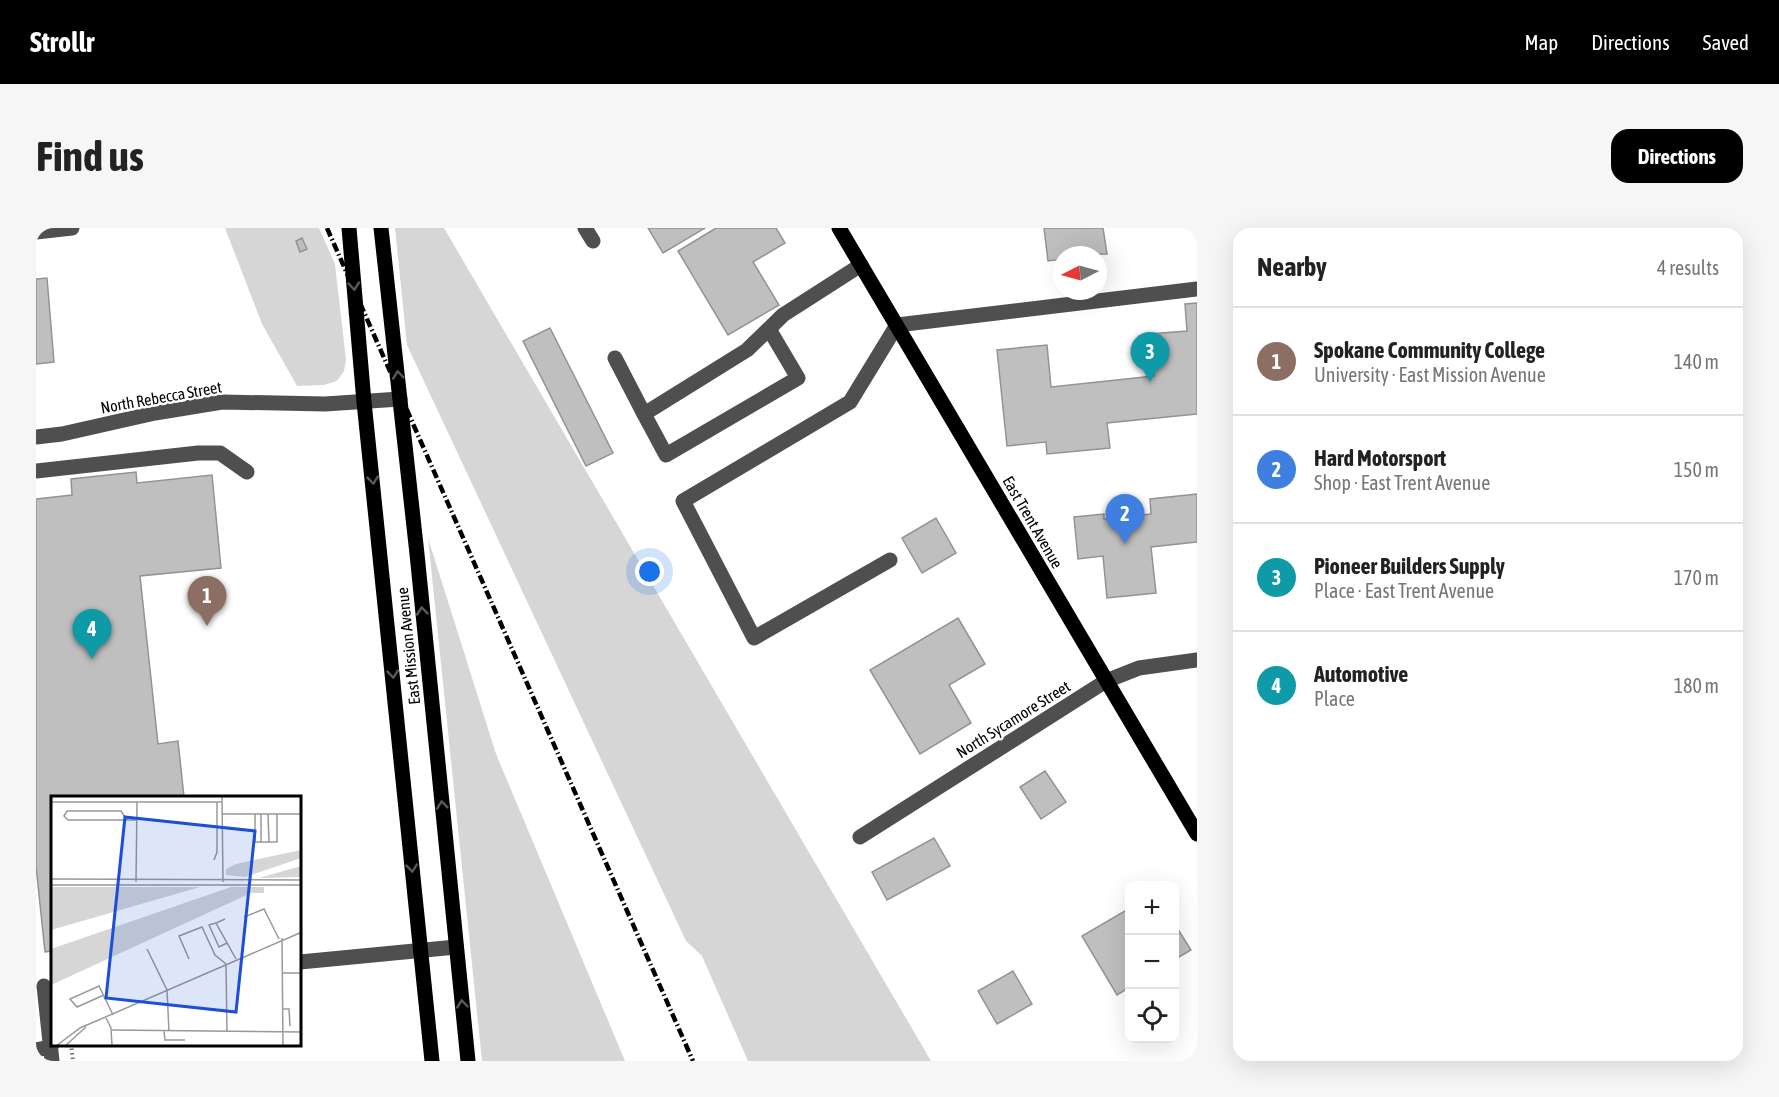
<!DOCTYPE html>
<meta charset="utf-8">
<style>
body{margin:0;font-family:"Asap Condensed",sans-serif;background:#f6f6f6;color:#222}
.controls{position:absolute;right:18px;bottom:18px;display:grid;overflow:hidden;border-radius:12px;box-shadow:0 6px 24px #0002}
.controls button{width:54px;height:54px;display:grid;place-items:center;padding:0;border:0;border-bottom:2px solid #e0e0e0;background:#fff;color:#222;font:30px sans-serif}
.compass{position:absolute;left:1017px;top:18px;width:54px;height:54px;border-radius:50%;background:#fff;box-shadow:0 6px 24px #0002;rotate:264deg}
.you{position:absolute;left:614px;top:344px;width:21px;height:21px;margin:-15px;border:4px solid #fff;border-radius:50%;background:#1a73e8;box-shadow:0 0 0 9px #1a73e833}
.badge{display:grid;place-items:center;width:39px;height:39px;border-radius:50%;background:#000;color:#fff;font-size:20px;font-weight:700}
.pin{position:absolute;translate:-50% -50px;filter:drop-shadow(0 2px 3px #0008)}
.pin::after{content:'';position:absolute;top:32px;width:21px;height:18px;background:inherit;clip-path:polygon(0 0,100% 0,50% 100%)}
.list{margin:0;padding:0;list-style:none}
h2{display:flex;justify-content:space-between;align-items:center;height:78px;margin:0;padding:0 24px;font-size:26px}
h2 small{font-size:20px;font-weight:400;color:#767676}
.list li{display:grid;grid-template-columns:39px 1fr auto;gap:18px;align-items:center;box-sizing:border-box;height:108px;padding:0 24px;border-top:2px solid #e0e0e0}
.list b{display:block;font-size:22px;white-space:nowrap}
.list p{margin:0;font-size:20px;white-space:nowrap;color:#767676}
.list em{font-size:20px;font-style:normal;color:#767676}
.icon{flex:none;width:33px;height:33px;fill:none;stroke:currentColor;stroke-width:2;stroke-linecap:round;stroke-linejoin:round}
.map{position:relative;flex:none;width:1161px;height:833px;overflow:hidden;border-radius:18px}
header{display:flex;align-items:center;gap:36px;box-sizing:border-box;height:84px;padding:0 30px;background:#000;color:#fff}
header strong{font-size:28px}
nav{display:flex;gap:33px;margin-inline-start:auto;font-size:21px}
.intro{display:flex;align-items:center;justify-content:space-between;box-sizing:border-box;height:144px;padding:0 36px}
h1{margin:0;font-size:42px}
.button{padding:15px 27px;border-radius:18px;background:#000;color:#fff;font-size:21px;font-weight:700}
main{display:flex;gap:36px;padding:0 36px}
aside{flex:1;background:#fff;border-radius:18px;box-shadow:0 6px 24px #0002}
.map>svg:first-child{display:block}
.green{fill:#d6d6d6}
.building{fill:#bfbfbf;stroke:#939393;stroke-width:1.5}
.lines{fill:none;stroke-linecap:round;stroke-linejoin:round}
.path{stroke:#717171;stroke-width:4;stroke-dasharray:1.5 3;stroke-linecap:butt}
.minor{stroke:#4f4f4f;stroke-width:15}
.major{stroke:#000;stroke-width:15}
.rail{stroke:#000;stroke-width:4.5;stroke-dasharray:9 3 1.5 3;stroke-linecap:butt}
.oneway{stroke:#595959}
.labels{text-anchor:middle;stroke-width:5;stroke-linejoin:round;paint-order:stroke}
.street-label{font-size:16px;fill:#000;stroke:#fff}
.inset-road{fill:none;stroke:#999;stroke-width:1.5}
.view{fill:#1d4ed8;fill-opacity:0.15;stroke:#1d4ed8;stroke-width:3}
.inset-edge{fill:none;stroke:#000;stroke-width:3}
</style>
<header>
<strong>Strollr</strong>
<nav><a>Map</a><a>Directions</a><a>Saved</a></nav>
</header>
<div class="intro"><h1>Find us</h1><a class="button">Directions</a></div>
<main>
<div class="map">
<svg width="1161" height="833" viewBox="0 0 1161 833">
<rect width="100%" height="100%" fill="#fff"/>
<g class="green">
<polygon points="189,0 283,0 299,36 310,132 308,143 301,153 288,157 261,158 226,96"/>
<polygon points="359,0 408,0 895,833 712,833 666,728 650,713 371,117"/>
<polygon points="392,310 460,526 589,833 446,833"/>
</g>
<g class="building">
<polygon points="612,0 669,0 627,25"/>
<polygon points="680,0 740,0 749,15 717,34 743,77 692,107 642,23"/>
<polygon points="1008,0 1067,0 1071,26 1026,27 1026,31 1012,33"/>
<polygon points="266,10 271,21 264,24 260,13"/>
<polygon points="11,50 18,134 0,136 0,51"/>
<polygon points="1161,75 1161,186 1071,195 1074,220 1011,226 1010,214 971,218 961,122 1011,117 1015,159 1118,148 1113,106 1151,103 1149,76"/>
<polygon points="514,100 577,225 550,238 487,113"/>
<polygon points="100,244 101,255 176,247 185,340 104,348 122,516 142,513 148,569 16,569 16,723 9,724 0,638 0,271 36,267 35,251"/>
<polygon points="1161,266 1161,314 1115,319 1120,365 1071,370 1067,328 1042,331 1038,289 1068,286 1068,291 1115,286 1114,271"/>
<polygon points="900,290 920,325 886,345 866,310"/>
<polygon points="922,390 949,436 913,457 935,495 884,526 834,442"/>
<polygon points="1009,543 1030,574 1005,591 984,559"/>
<polygon points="898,610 914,638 851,672 836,644"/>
<polygon points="1094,680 1094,759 1081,767 1046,708"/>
<polygon points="1138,695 1155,722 1138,732"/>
<polygon points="977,743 996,776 961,796 942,763"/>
</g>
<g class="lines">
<polyline class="path" points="35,816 37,833"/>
<g class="minor">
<polyline points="549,0 557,13"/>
<polyline points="0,4 36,0"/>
<polyline points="579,130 608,186 711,122 747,87 825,37"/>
<polyline points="608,186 630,227 762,150 733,101"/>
<polyline points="0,209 26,206 119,185 186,174 289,176 364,171"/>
<polyline points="0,243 162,225 184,225 211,244"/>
<polyline points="854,332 718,410 647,273 814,174 861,97 1161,61"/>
<polyline points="824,609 1070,453 1103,440 1161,432"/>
<polyline points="264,734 420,719"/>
<polyline points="8,758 16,833"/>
<polyline points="0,822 15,819"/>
</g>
<g class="major">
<polyline points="313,0 328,174 396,833"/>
<polyline points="345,0 381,326 432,833"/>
<polyline points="803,0 1161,606"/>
</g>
<polyline class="rail" points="291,0 657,833"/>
</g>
<defs><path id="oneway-chevron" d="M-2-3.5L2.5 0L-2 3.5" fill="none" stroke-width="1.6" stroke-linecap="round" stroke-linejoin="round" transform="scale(1.5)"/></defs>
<g class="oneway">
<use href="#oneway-chevron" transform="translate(318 58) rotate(85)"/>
<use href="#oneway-chevron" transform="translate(362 147) rotate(-96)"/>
<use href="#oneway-chevron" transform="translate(337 252) rotate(84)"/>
<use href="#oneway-chevron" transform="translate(386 383) rotate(-96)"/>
<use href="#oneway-chevron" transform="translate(357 446) rotate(84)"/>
<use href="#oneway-chevron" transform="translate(406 577) rotate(-96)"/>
<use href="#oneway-chevron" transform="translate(376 640) rotate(84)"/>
<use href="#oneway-chevron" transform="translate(426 776) rotate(-96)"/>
</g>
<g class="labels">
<g class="street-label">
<text transform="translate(125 169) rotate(-10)" y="6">North Rebecca Street</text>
<text transform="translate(997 294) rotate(60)" y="6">East Trent Avenue</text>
<text transform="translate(372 418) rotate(-96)" y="6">East Mission Avenue</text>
<text transform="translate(977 491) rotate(-32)" y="6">North Sycamore Street</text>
</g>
</g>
<g transform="translate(15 568)">
<rect width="250" height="250" fill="#fff"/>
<path d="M250 54V62L194 81 175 79V73L185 68ZM250 70V81L208 82ZM0 91H149L0 134ZM180 91H213V97H200L0 189V153Z" fill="#d6d6d6"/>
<path class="inset-road" d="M171 0 172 86M0 6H171M171 18H251M204 18V46H210V18M217 18 218 46M76 24 70 15H16L13 20 17 24H86M210 46H226V18M163 64 166 56V6M0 83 251 84M85 86 86 6M0 89H251M193 121 213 113 228 143M174 123 165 127 185 163M165 127 158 129 168 151 176 147M231 142 232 250M96 153 116 194 118 235M138 163 128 140 151 131 164 159 175 168 176 236M232 177H251M53 199 26 211 19 203 48 190 62 219M232 213H238L239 230M55 222 60 232 61 250M61 234 251 236M113 235 114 244H134M5 250 29 232 251 136M14 250 35 231"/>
<path class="view" d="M74 21 204 35 185 216 55 202Z"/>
<rect width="250" height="250" class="inset-edge"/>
</g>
</svg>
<div class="controls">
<button>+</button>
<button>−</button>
<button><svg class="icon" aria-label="locate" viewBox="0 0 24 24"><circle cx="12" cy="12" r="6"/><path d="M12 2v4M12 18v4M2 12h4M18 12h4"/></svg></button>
</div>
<svg class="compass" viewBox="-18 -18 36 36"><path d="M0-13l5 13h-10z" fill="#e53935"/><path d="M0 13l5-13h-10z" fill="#767676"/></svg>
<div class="you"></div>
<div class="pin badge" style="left:171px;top:398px;background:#8d6e63">1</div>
<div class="pin badge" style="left:1089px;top:316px;background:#3f7fe0">2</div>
<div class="pin badge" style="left:1114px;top:154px;background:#0f9aa8">3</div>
<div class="pin badge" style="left:56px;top:431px;background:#0f9aa8">4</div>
</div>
<aside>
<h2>Nearby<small>4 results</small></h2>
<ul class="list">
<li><span class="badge" style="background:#8d6e63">1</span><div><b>Spokane Community College</b><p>University · East Mission Avenue</p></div><em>140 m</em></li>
<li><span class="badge" style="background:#3f7fe0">2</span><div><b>Hard Motorsport</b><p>Shop · East Trent Avenue</p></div><em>150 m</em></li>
<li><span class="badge" style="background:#0f9aa8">3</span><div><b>Pioneer Builders Supply</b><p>Place · East Trent Avenue</p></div><em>170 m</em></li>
<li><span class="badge" style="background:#0f9aa8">4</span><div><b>Automotive</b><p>Place</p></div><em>180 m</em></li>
</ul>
</aside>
</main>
